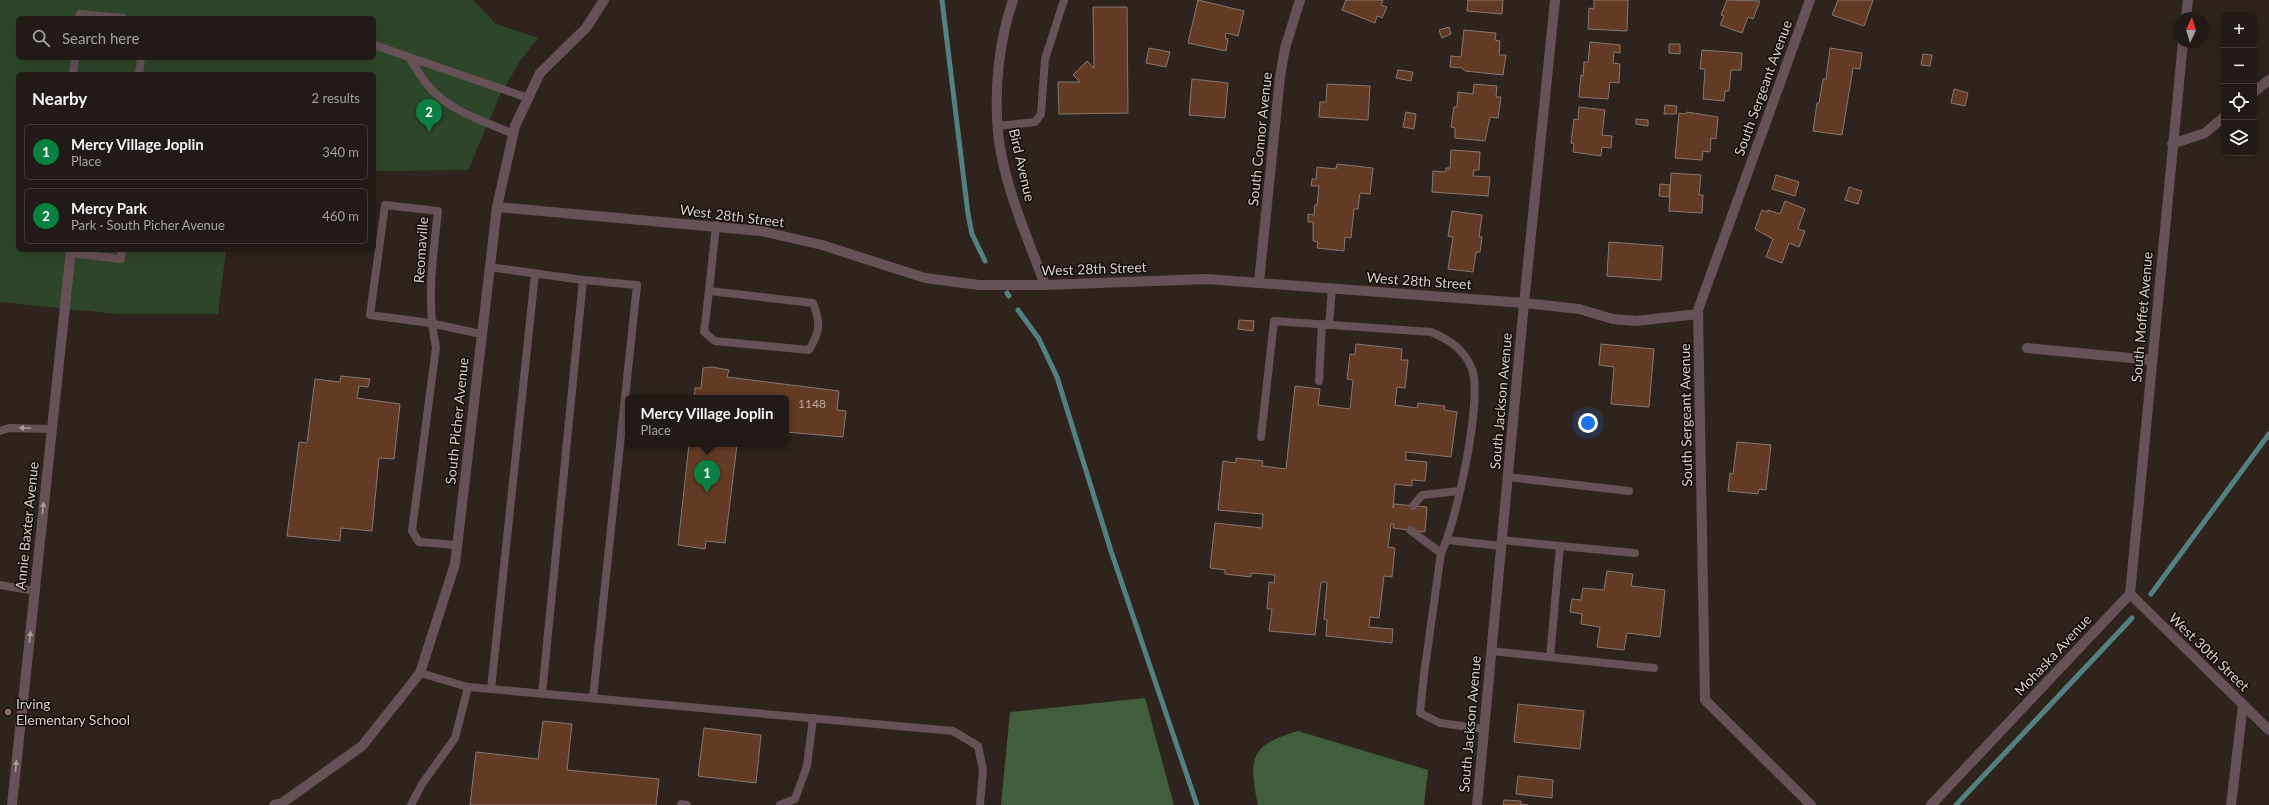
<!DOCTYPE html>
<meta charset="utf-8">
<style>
body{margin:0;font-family:Lato,sans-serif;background:#2e2723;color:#f1f3f6}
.controls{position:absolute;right:12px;top:12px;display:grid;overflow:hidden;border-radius:6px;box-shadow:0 4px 16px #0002}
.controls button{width:36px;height:36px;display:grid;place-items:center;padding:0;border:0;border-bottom:1px solid #3f3835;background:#221a16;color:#f1f3f6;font:20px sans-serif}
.compass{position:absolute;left:2173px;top:12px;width:36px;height:36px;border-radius:50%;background:#221a16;box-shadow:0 4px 16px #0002;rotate:4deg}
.you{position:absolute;left:1588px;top:423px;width:14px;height:14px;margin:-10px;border:3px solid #fff;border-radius:50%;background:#1a73e8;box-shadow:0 0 0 6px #1a73e833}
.badge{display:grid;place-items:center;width:26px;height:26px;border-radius:50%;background:#0b8043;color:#fff;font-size:13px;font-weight:700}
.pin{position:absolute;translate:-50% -33px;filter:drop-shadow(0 1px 2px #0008)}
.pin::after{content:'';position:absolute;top:21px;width:14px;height:12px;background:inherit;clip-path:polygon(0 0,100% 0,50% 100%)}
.popup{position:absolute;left:625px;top:395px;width:164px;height:52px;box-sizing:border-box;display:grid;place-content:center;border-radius:6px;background:#221a16;filter:drop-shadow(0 1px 3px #0005);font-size:13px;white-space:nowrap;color:#a2a1a1}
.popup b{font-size:15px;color:#f1f3f6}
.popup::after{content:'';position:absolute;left:50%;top:100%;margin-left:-8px;border:8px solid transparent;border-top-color:#221a16}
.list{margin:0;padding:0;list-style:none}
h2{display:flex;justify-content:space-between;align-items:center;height:52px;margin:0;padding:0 16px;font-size:17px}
h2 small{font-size:13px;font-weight:400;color:#a2a1a1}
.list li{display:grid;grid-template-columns:26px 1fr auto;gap:12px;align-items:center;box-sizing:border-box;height:56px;margin:0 8px 8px;padding:0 8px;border:1px solid #3f3835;border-radius:6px}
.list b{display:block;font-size:15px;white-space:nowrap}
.list p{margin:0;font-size:13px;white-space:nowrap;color:#a2a1a1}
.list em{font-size:13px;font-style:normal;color:#a2a1a1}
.icon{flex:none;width:22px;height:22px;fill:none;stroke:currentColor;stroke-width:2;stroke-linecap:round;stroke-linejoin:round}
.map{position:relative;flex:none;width:2269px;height:805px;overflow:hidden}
.search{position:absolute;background:#221a16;box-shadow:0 4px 16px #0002;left:16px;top:16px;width:360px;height:44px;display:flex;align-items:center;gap:10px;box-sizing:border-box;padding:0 14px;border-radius:6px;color:#a2a1a1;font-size:15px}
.panel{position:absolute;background:#221a16;box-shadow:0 4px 16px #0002;left:16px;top:72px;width:360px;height:180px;border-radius:6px}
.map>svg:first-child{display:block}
.green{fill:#2d4629;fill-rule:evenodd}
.forest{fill:#415e3b}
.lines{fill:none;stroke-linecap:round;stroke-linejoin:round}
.stream{stroke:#538080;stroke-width:5}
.building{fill:#633b25;stroke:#857770}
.service{stroke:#665156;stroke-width:8}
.pedestrian{stroke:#665156;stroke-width:10}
.minor{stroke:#665156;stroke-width:10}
.oneway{fill:#aa9d9d}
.education-dot{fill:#8d6e63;stroke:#120d0b;stroke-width:1.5}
.labels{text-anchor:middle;stroke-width:3;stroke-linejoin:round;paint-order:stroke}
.number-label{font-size:12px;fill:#bbaba2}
.street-label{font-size:14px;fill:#d8d0cc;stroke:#120d0b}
.poi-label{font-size:14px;fill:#d8d0cc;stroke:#120d0b;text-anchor:start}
</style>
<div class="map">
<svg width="2269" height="805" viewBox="0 0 2269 805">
<rect width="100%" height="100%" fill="#2e231d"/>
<path class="green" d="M0 0H473L496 24 538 38 520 61 500 95 468 170 374 171V74H18V250H226L218 314H118L0 302ZM18 18H374V58H18Z"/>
<g class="forest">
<polygon points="1145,698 1174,805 1001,805 1010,712"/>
<path d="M1298 731 1428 770 1424 805H1258C1248 758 1250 745 1298 731Z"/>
</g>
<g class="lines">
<g class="stream">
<polyline points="942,0 968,214 972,234 985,261"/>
<polyline points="1007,293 1009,296"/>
<polyline points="1018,310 1039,339 1057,377 1111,551 1197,805"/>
<polyline points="2151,594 2269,434"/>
<polyline points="1956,805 2132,618"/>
</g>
</g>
<g class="building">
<polygon points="1198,0 1244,11 1238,36 1226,33 1225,38 1228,39 1226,51 1188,43"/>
<polygon points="1346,0 1383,0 1381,5 1387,7 1382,18 1377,16 1375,23 1342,10"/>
<polygon points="1468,0 1503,0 1502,14 1467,11"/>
<polygon points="1594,0 1628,0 1627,31 1588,29 1589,8 1594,9"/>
<polygon points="1727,0 1760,1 1753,19 1748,17 1742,33 1720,25 1724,16 1721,15"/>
<polygon points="1838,0 1873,0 1864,26 1832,15"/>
<polygon points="1093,7 1127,7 1128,113 1059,114 1058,82 1080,82 1073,75 1087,61 1094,68"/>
<polygon points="1449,27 1451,34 1442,38 1439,30"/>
<polygon points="1464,30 1496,33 1495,40 1500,41 1499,55 1506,55 1503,75 1465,71 1462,68 1450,67 1451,56 1461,57"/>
<polygon points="1590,42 1620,45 1620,53 1614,52 1613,63 1620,64 1619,83 1610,82 1608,99 1579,97 1581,75 1583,76 1584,62 1588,62"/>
<polygon points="1669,44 1680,44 1680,54 1669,53"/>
<polygon points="1149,48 1170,52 1166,67 1146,63"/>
<polygon points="1830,48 1862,53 1860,69 1853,68 1842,135 1813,131 1817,103 1819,103 1823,79 1826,79"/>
<polygon points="1702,50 1742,53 1741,70 1731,70 1729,91 1725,91 1724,101 1703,99 1705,69 1700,69"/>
<polygon points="1923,54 1932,55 1930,66 1921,65"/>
<polygon points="1398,70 1413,72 1411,81 1396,78"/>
<polygon points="1192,79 1228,83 1225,118 1189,115"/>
<polygon points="1327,84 1370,86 1368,120 1319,117 1320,102 1326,102"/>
<polygon points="1474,84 1497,86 1496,97 1501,97 1498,118 1490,117 1485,141 1455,138 1455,128 1451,127 1454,107 1457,107 1458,92 1473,94"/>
<polygon points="1954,89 1968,93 1965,106 1951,103"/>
<polygon points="1665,105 1677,106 1676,114 1664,114"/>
<polygon points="1579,107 1605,110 1602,135 1612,136 1611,148 1602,147 1601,156 1573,152 1574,144 1571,143 1574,119 1578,120"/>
<polygon points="1406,112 1416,114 1414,129 1403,127"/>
<polygon points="1687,112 1718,117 1716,139 1711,138 1710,152 1703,151 1702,160 1675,158 1679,113 1686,114"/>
<polygon points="1636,119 1648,120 1648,126 1636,124"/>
<polygon points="1451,150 1480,152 1479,170 1474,170 1473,176 1490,177 1488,196 1432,192 1433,171 1446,172 1446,168 1450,168"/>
<polygon points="1337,164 1373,168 1370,194 1360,193 1358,209 1354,209 1351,238 1345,237 1344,251 1317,248 1318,242 1313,241 1313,222 1308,222 1308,214 1314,215 1315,205 1317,205 1319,186 1311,186 1312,179 1316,179 1317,167 1336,169"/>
<polygon points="1671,173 1701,175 1699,195 1703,195 1702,213 1669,211"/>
<polygon points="1776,175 1799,182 1795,196 1772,189"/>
<polygon points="1660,184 1670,185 1669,197 1659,196"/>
<polygon points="1849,187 1862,191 1858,204 1845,200"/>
<polygon points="1785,201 1805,209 1798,229 1805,231 1799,247 1789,243 1782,263 1766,257 1773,239 1755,229 1762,210 1768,212 1768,210 1780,214"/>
<polygon points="1452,211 1482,215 1479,237 1482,237 1480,252 1476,252 1473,272 1448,269 1453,237 1448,236"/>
<polygon points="1609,242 1663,246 1661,280 1607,276"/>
<polygon points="1239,320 1254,321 1253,331 1238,329"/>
<polygon points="1356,344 1402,349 1401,360 1408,360 1405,388 1397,387 1395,405 1417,408 1418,403 1445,406 1444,410 1457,412 1451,457 1406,452 1406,460 1427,462 1425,481 1412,480 1412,486 1395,484 1393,508 1394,504 1427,507 1425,532 1393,528 1394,524 1391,524 1388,547 1395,548 1392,577 1384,576 1379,618 1370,617 1369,627 1393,629 1392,643 1326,636 1327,620 1324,619 1327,582 1321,582 1315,635 1269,631 1272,609 1267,609 1269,582 1274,583 1275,575 1251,573 1251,577 1225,574 1225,570 1210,568 1215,523 1262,528 1263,514 1218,510 1223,461 1236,463 1236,458 1263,461 1262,466 1286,469 1295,386 1320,389 1318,405 1350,409 1353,380 1347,379 1350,354 1355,355"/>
<polygon points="1601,344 1654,349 1649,407 1611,404 1614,367 1599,365"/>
<polygon points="712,367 729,370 727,377 839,391 837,410 846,411 843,437 786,432 786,398 694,398 695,388 701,388 703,368"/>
<polygon points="341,376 370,379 368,387 359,386 357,398 400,404 394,459 379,458 372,531 341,528 340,541 287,536 299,442 307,443 315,379 340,382"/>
<polygon points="1737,442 1771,445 1766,490 1759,489 1758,494 1728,491 1730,473 1733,474"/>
<polygon points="689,444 748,444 748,446 737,445 725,543 706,541 705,549 678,545"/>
<polygon points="1607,571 1633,574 1631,586 1665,590 1660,637 1627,633 1624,650 1597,647 1600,627 1581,624 1582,614 1570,612 1572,599 1581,600 1583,588 1604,590"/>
<polygon points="1518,704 1584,711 1580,749 1514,742"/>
<polygon points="543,721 572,724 567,770 659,779 656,805 470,805 476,752 538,759"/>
<polygon points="704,728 761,735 756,783 698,776"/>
<polygon points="1518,776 1553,780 1552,798 1516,794"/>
<polygon points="1504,800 1521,801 1521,804 1528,805 1503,805"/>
</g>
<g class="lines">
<g class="service">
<polyline points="79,18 80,14 123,18"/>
<polyline points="374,45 528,98"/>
<path d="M409 57C416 68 423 81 432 90 452 112 487 122 513 134"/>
<polyline points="73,74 75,58"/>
<polyline points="139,74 141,58"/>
<polyline points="998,126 1035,122 1041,114 1045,59 1064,0"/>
<polyline points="71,250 78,254 121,259 122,250"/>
<polyline points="489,267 583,280 637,285 593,698"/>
<path d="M709 291 813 303C821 323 820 332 809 350L715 341 704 332Z"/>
<polyline points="709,291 716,225"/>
<polyline points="1329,325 1332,288"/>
<polyline points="1319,381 1322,324"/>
<polyline points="0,431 9,428 51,429"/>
<path d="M1261 437 1274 321 1431 332C1450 340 1464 349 1472 369 1483 399 1456 524 1441 553L1424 674 1420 713 1440 723 1484 729"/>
<polyline points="1508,477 1629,491"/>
<polyline points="1413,506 1422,495 1459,491"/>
<polyline points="1410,530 1441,553"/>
<polyline points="1448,540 1501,546"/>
<polyline points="1502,540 1560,546 1550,657"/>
<path d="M457 545 419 542 412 531 436 347C426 303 433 256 438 211L385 205 370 315 430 323 481 334"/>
<polyline points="1560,546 1635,553"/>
<polyline points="0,585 35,591"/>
<polyline points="1491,651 1654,668"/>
<polyline points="468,687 953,731 978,746 983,770 980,805"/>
<polyline points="491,689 535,274"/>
<polyline points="542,694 583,280"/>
<polyline points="681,804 687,805"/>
<polyline points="411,805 422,784 455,738 468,687 420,673"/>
<polyline points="780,805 795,799 807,766 813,718"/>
</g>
<polyline class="pedestrian" points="1931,805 1997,735"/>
<g class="minor">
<path d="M1013 0C999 41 994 89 998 132 1003 184 1027 236 1045 285"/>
<polyline points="1810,0 1698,310 1705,700 1811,805"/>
<polyline points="2186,18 2188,0"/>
<polyline points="2254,92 2269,80"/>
<polyline points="2172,144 2205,133 2224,117"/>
<polyline points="497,207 761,231 822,245 925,278 979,285 1045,285 1207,279 1524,303 1579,309 1613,319 1636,321 1698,314"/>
<polyline points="1259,282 1280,77 1285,48 1300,0"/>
<polyline points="2027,348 2152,360"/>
<polyline points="2130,594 2183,42"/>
<polyline points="2130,594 2269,730"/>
<polyline points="1997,735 2130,594"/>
<polyline points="12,805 71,250"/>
<polyline points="274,805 282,803 362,746 420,673 455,564 497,207 515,126 540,73 586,28 604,0"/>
<polyline points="1477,805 1524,303 1555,0"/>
<polyline points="2231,805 2243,705"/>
</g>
</g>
<defs><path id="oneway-solid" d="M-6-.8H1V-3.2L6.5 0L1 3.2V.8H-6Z"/></defs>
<g class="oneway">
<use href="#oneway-solid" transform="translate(25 428) rotate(-178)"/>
<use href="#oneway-solid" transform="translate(43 508) rotate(-84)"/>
<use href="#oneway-solid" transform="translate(30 637) rotate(-84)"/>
<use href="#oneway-solid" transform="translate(16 766) rotate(-84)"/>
</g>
<circle class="education-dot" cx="8" cy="712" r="4"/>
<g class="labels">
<g class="number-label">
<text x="812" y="408">1148</text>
</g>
<g class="street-label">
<text transform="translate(1763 88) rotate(-70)" y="5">South Sergeant Avenue</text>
<text transform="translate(1260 139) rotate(-84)" y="5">South Connor Avenue</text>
<text transform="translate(1022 165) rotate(77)" y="5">Bird Avenue</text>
<text transform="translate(732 216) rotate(7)" y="5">West 28th Street</text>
<text transform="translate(421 250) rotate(-86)" y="5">Reomaville</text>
<text transform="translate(1094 269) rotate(-2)" y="5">West 28th Street</text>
<text transform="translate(1419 281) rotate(4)" y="5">West 28th Street</text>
<text transform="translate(2142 317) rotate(-85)" y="5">South Moffet Avenue</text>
<text transform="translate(1501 401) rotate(-85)" y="5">South Jackson Avenue</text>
<text transform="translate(1686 415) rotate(-91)" y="5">South Sergeant Avenue</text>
<text transform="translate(457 421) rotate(-84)" y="5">South Picher Avenue</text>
<text transform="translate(27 526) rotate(-84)" y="5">Annie Baxter Avenue</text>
<text transform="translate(2209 652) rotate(44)" y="5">West 30th Street</text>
<text transform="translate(2053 655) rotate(-47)" y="5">Mohaska Avenue</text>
<text transform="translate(1470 724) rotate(-85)" y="5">South Jackson Avenue</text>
</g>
<g class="poi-label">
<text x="16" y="709">Irving<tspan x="16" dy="16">Elementary School</tspan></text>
</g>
</g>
</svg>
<div class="controls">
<button>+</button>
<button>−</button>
<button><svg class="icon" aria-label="locate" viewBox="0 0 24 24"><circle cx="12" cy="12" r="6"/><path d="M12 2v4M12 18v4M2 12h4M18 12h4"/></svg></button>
<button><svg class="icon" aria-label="layers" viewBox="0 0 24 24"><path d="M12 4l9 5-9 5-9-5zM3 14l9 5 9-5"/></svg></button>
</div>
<svg class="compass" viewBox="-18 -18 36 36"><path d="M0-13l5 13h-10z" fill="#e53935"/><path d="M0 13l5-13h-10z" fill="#a2a1a1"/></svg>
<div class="you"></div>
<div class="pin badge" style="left:707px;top:493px">1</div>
<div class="popup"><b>Mercy Village Joplin</b>Place</div>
<div class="pin badge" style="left:429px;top:132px">2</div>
<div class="search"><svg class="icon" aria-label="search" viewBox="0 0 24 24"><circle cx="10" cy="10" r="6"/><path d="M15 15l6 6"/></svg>Search here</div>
<section class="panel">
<h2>Nearby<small>2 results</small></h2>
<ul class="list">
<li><span class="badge">1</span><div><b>Mercy Village Joplin</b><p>Place</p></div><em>340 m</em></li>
<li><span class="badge">2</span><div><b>Mercy Park</b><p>Park · South Picher Avenue</p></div><em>460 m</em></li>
</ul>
</section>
</div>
